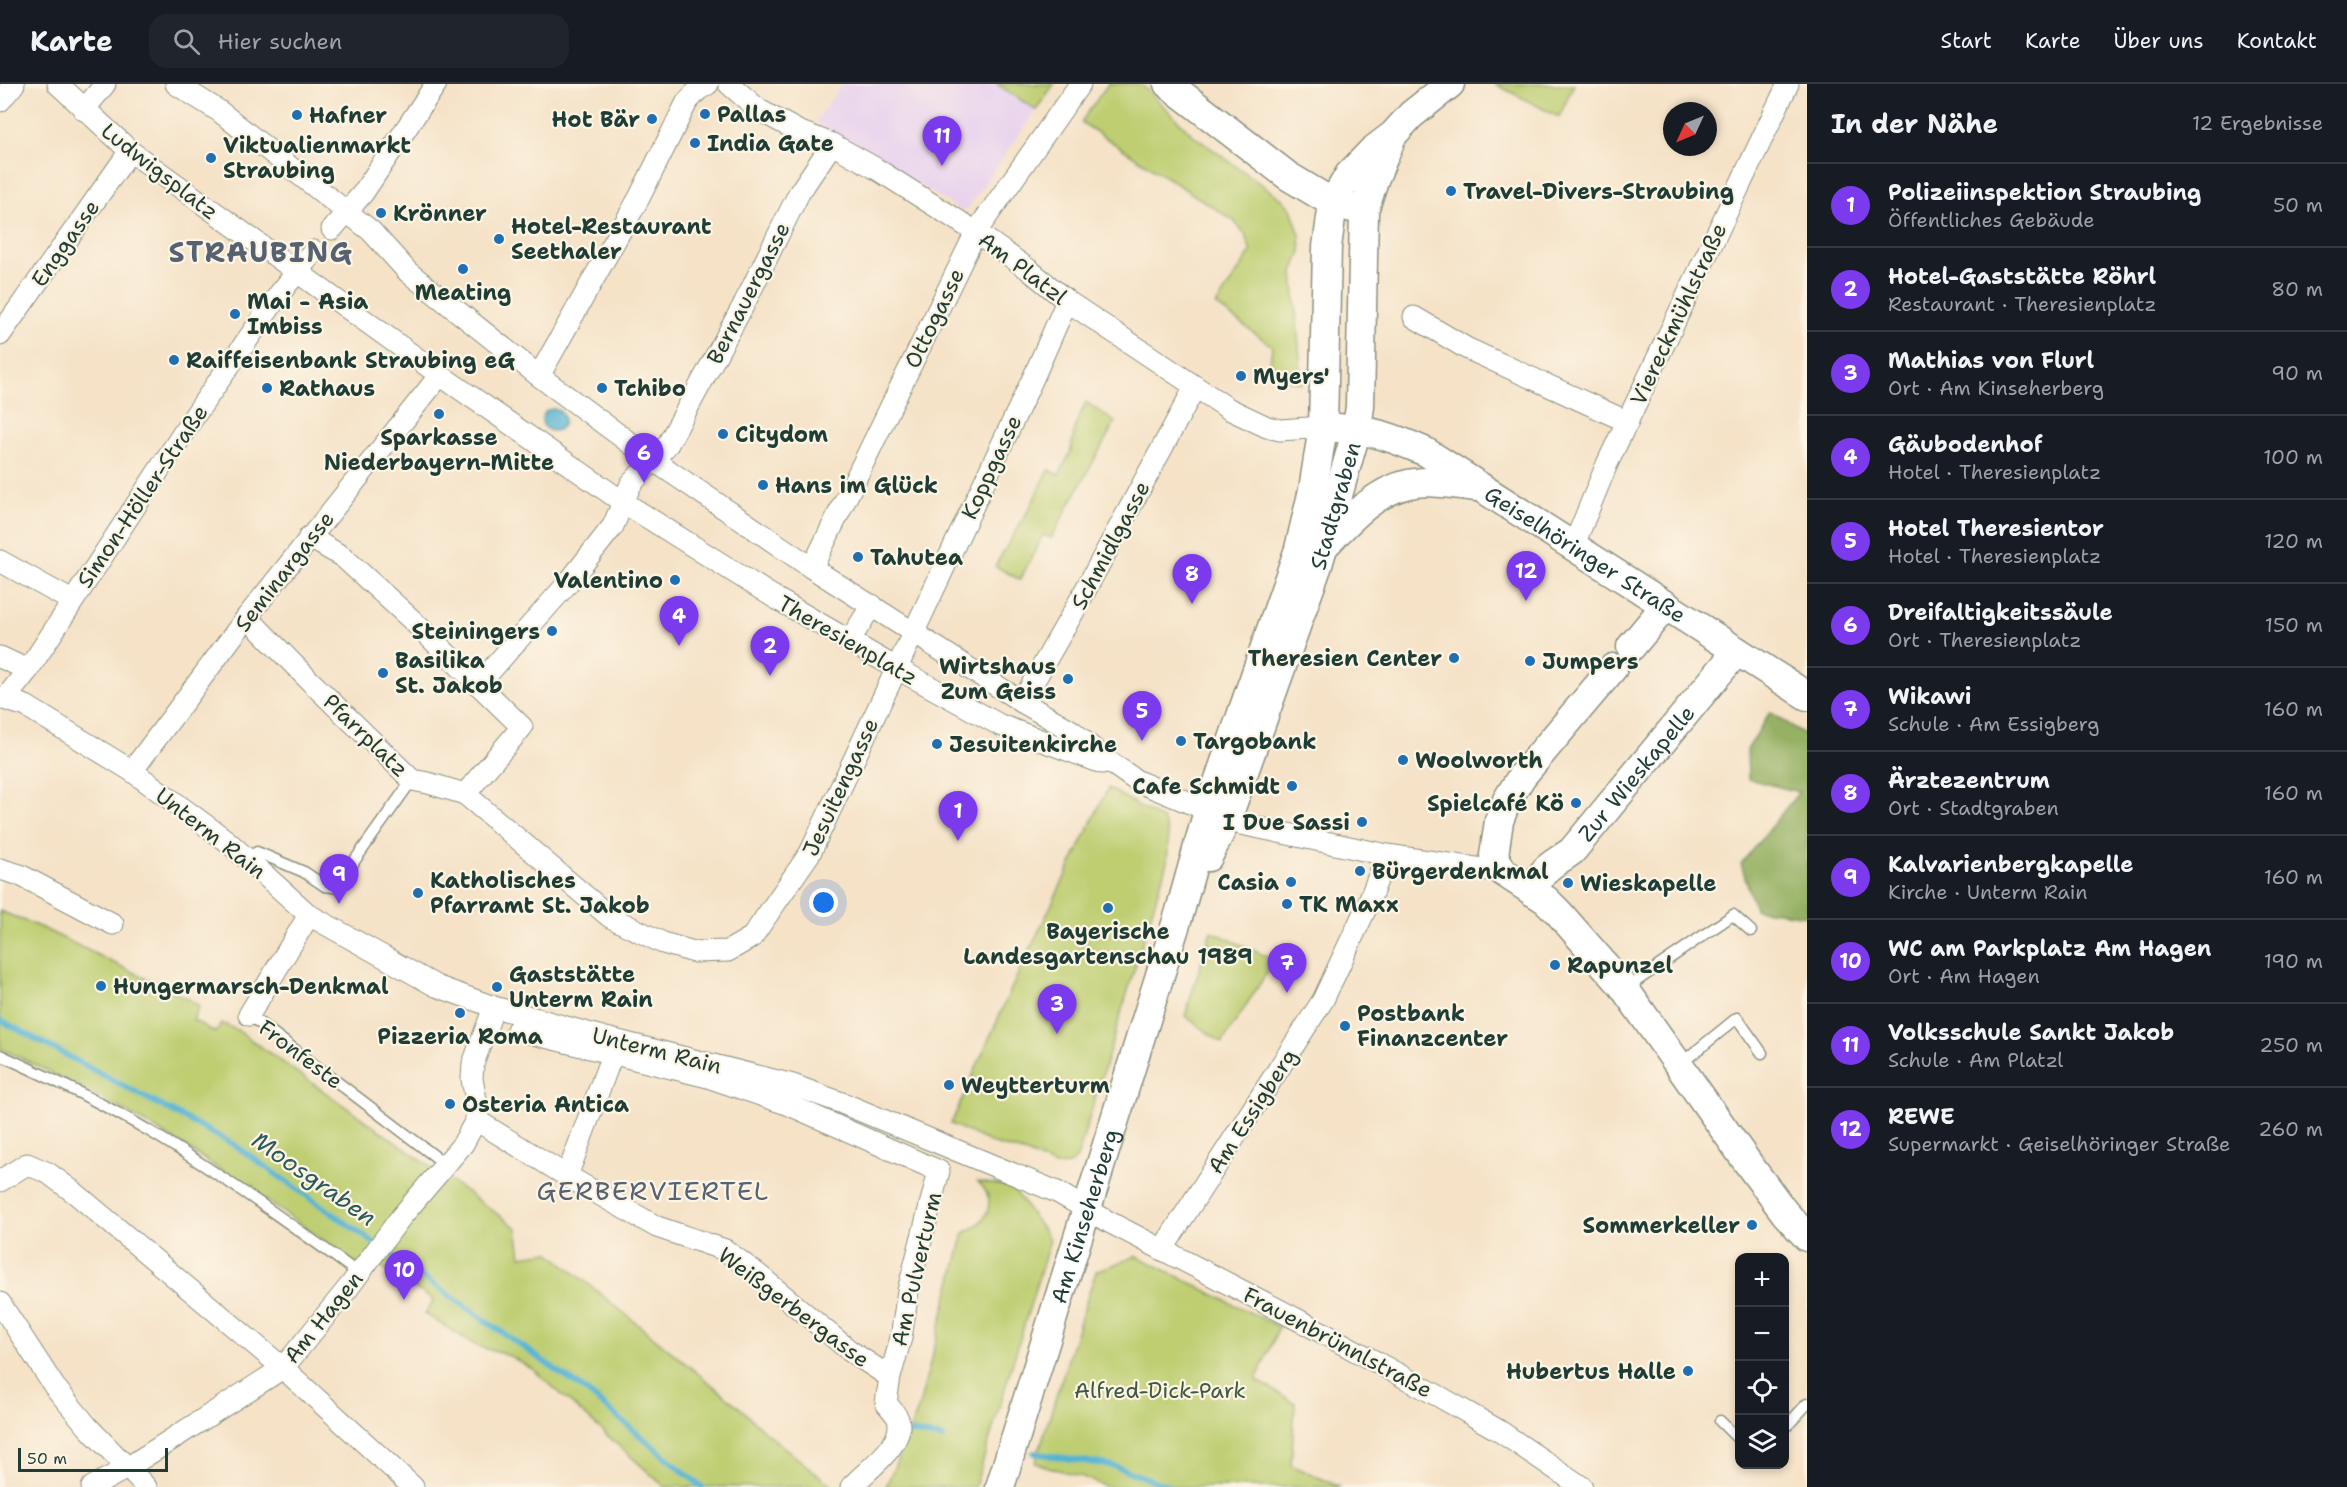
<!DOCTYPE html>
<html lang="de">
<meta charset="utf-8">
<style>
body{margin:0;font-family:"Shantell Sans",sans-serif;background:#20242c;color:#f1f3f6}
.controls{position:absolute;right:18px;bottom:18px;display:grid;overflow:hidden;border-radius:12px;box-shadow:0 3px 9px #0003}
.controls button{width:54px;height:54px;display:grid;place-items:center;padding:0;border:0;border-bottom:2px solid #363941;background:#171b24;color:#f1f3f6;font:30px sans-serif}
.compass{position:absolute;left:1663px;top:18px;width:54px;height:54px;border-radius:50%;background:#171b24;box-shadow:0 3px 9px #0003;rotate:226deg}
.scale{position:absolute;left:18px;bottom:15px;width:150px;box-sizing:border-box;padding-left:6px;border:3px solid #1f3d34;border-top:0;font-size:16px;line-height:21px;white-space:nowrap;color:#1f3d34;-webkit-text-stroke:4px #fcf5e5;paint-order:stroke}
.you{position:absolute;left:824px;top:819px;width:21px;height:21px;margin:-15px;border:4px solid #fff;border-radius:50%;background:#1a73e8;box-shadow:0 0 0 9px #1a73e833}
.badge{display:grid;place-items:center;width:39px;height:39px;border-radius:50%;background:#7c3aed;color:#fff;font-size:20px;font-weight:700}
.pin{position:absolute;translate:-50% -50px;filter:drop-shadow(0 2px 3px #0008)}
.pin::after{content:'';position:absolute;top:32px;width:21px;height:18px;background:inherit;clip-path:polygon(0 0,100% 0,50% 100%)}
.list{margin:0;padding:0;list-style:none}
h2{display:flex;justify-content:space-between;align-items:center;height:78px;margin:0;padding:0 24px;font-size:26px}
h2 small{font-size:20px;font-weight:400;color:#9ea1a6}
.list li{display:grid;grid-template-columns:39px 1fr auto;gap:18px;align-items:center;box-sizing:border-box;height:84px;padding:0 24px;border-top:2px solid #363941}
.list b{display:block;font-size:22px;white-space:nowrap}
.list p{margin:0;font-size:20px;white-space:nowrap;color:#9ea1a6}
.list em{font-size:20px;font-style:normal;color:#9ea1a6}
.icon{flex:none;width:33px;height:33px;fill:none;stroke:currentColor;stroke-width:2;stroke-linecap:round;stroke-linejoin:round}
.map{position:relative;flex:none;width:1807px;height:1403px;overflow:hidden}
header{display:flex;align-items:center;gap:36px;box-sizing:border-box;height:84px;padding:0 30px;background:#171b24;border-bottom:2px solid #363941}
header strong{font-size:28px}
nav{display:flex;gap:33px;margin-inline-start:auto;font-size:21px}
.search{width:420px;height:54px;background:#20242c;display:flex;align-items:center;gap:15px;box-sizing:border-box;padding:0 21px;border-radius:18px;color:#9ea1a6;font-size:22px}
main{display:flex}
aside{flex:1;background:#171b24}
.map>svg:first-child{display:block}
.built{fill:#e8d2ee}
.green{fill:#bece71;stroke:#6e8652;stroke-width:1.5}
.forest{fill:#96b163;stroke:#5a774c;stroke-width:1.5}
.water{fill:#53b3d2;stroke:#397883;stroke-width:1.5}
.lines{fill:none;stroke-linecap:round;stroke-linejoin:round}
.stream{stroke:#53b3d2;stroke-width:6}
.lane-casing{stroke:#8a907e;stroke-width:13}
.street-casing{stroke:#8a907e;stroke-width:23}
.secondary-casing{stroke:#8a907e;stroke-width:31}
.lane{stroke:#fff;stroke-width:10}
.street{stroke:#fff;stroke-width:21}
.secondary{stroke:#fff;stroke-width:28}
.poi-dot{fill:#1f6fb2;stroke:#fcf5e5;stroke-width:2}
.labels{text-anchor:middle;stroke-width:4.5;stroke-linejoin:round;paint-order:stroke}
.poi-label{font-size:22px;font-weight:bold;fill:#1f3d34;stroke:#fcf5e5;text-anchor:start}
.street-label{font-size:22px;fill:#1f3d34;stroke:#fcf5e5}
.park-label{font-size:22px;fill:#3f5a40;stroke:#fcf5e5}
.water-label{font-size:24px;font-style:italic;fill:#2c5a5c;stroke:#fcf5e5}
.quarter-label{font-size:26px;letter-spacing:1.5px;fill:#566171;stroke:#fcf5e5}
.district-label{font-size:28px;font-weight:bold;letter-spacing:1.5px;fill:#566171;stroke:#fcf5e5}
</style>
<header>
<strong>Karte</strong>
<div class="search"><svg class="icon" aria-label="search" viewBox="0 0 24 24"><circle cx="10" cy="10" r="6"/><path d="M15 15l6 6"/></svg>Hier suchen</div>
<nav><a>Start</a><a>Karte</a><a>Über uns</a><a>Kontakt</a></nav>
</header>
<main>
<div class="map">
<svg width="1807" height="1403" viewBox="0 0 1807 1403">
<rect width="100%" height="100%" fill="#fcf5e5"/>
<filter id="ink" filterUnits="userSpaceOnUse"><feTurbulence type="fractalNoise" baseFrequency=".0167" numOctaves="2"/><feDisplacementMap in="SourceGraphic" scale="12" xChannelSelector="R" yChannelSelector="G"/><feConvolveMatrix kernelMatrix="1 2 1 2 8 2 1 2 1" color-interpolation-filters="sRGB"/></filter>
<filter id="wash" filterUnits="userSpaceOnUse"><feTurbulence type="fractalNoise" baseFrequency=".008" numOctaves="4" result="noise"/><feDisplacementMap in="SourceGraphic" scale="24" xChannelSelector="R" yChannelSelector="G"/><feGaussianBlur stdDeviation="1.35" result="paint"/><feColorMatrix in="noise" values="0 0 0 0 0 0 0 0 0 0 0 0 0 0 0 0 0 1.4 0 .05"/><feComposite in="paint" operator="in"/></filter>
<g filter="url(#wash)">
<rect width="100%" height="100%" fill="#f5e2c7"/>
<polygon class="built" points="842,0 997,0 1036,26 967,125 962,127 815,38"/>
<g class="green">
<polygon points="997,0 1054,0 1036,26"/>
<polygon points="1108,0 1141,0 1194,52 1282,115 1291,125 1300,151 1301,168 1293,188 1302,300 1269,290 1272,262 1216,221 1251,168 1245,150 1233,136 1081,38"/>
<polygon points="1495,0 1574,0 1559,33"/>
<polygon points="1086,318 1115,338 1051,454 1043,451 1020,496 995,482 1029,425 1049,386 1059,391 1071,367 1075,342"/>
<path d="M1108 704 1163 736C1170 749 1168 764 1167 778L1077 1074 1069 1081 1055 1082 1027 1069 994 1060 951 1040 1017 892Z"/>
<path d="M0 827 42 844 190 916 199 922 193 936 216 949 221 939 237 946 517 1144 521 1172 549 1168 738 1322 764 1347 833 1403H665L534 1286 510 1272 477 1262 425 1230 434 1216 366 1174 358 1181C292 1133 224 1086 154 1044 104 1014 52 989 0 964Z"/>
<polygon points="1211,847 1275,876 1222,959 1185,932"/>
<path d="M978 1098 1012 1103 1050 1156 975 1403H886L918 1326 964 1149C987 1139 999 1117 978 1098Z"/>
<polygon points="1137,1172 1279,1243 1256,1296 1295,1319 1291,1381 1340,1403 1106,1403 1083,1393 1035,1379 1096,1187"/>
</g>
<polygon class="forest" points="1770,628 1807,652 1807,832 1755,825 1741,780 1799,708 1748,695 1747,666"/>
<circle class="water" cx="553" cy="336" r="11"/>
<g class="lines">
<g class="stream">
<polyline points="0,936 233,1060 586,1307 702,1403"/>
<polyline points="911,1348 943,1354"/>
<polyline points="1034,1369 1114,1382 1170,1403"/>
</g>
</g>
</g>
<g filter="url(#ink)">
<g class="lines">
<defs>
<g id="lane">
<polyline points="247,774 257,768 304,788 325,802 340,804 355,776 412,696"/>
<polyline points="1625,905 1733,831 1751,847"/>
<polyline points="249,931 445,1080"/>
<path d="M0 971C51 994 102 1019 151 1048 222 1091 291 1140 358 1189"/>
<polyline points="1679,981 1737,934 1762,969"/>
<polyline points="1720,1337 1740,1357"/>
<polyline points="1784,1345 1807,1320"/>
</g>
<g id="street">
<polyline points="58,0 130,67 440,291 623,418 777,515 896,584 1000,641 1102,679"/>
<polyline points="176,0 219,27 371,147 408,188 539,292 653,376 812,484 1022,618 1072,647 1104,674 1137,697 1241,740 1387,771 1503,788"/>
<polyline points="729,0 759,26 798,47 832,60 875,84 976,148 1028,185 1067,217 1229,325 1267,343 1280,346 1323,343"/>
<polyline points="0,17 14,0"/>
<polyline points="84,26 105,0"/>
<polyline points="332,145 363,109 436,0"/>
<polyline points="1414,233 1466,264 1628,338"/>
<polyline points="0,251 130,67"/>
<polyline points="539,292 639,114 687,18 698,6 708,0"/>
<polyline points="1573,463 1607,380 1788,0"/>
<polyline points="0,477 72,517"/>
<polyline points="812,484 976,148 1080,0"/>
<polyline points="247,533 310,597 412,696 428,699 465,710 522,643 412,536 343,473 309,453"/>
<polyline points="850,556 872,521"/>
<polyline points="0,573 28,586"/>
<polyline points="478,601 568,499 613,442 631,400 668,360 743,222 799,109 832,60"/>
<polyline points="0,614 26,622 132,687 227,757 309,831 436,902 494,923 606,954 793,1001 842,1019 1057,1108 1109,1138 1310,1242 1442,1314 1498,1346 1582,1403"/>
<polyline points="5,615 28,586 195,331 280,209 314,167"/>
<polyline points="1022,618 1074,527 1195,303"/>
<polyline points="132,687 247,533 440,291"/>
<polyline points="465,710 610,833 663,859 694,868 728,867 752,853 810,769 1034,292 1067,217"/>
<polyline points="0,785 20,791 113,840"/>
<polyline points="249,931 309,831"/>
<path d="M517 946 708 993 787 1020 939 1087 908 1207 901 1254 890 1293 886 1319C890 1324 896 1330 898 1335 906 1361 866 1386 851 1403"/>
<polyline points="476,1036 567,1092 657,1143 725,1166 760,1192 850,1267 890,1293"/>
<polyline points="567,1092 612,971"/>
<polyline points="0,1097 27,1080 48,1089 75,1109 283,1284 413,1403"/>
<polyline points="1162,1166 1323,916 1367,822 1387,771"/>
<polyline points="0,1219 54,1302 88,1343 146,1403"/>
<polyline points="92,1403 127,1384 283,1284 349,1203 401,1133 463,1060 476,1036 478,1026 472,995 473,980 494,923"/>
</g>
<g id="secondary">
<polyline points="1168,0 1288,92 1333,119 1352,124"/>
<path id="s1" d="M1337 344C1373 346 1394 354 1426 368L1807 612"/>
<path d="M1325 461C1349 436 1379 403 1415 399 1435 396 1456 401 1476 403"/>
<polyline points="1631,563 1666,521"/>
<polyline points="1613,584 1522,692 1507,716 1499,737 1494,771 1503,788 1546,816 1559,829 1622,901 1750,1082 1785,1129 1807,1153"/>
<path id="s2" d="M1208 773 1227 735 1318 481 1357 345 1360 322 1364 127 1374 96 1390 58"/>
<path id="s3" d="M1533 808C1545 780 1550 783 1572 767L1737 567"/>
<path id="s4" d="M1000 1403 1180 827 1208 727 1299 465 1313 406 1323 343 1327 163 1333 119 1349 91 1372 67 1393 51 1411 31 1450 0"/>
</g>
</defs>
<use href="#lane" class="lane-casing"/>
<use href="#street" class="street-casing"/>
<use href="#secondary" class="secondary-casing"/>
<use href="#lane" class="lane"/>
<use href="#street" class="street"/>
<use href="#secondary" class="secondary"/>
</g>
</g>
<g class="poi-dot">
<circle cx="705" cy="30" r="6"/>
<circle cx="297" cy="31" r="6"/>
<circle cx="652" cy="35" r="6"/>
<circle cx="695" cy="59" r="6"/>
<circle cx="211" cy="74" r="6"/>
<circle cx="1451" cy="107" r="6"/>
<circle cx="381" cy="129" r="6"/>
<circle cx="499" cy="155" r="6"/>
<circle cx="463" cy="185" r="6"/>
<circle cx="235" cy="230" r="6"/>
<circle cx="174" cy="276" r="6"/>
<circle cx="1241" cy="292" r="6"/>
<circle cx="267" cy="304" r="6"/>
<circle cx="602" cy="304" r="6"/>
<circle cx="439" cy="330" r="6"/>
<circle cx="723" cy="350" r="6"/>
<circle cx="763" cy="401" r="6"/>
<circle cx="858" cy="473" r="6"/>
<circle cx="675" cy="496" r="6"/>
<circle cx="552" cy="547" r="6"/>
<circle cx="1454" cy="574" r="6"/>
<circle cx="1530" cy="577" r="6"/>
<circle cx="383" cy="589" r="6"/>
<circle cx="1068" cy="595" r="6"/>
<circle cx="1181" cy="657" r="6"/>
<circle cx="937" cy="660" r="6"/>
<circle cx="1403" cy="676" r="6"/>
<circle cx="1292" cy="702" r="6"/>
<circle cx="1576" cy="719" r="6"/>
<circle cx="1362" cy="738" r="6"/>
<circle cx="1360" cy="787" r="6"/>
<circle cx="1291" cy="798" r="6"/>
<circle cx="1568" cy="799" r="6"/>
<circle cx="418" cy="809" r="6"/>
<circle cx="1287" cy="820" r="6"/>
<circle cx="1108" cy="824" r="6"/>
<circle cx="1555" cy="881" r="6"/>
<circle cx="101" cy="902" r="6"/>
<circle cx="497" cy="903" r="6"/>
<circle cx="460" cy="929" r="6"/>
<circle cx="1345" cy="942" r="6"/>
<circle cx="949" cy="1001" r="6"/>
<circle cx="450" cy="1020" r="6"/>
<circle cx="1752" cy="1141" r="6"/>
<circle cx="1688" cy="1287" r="6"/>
</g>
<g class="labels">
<g class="poi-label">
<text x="717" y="38">Pallas</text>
<text x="309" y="39">Hafner</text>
<text x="640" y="43" text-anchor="end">Hot Bär</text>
<text x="707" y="67">India Gate</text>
<text x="223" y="69">Viktualienmarkt<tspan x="223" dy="25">Straubing</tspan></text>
<text x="1463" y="115">Travel-Divers-Straubing</text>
<text x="393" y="137">Krönner</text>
<text x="511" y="150">Hotel-Restaurant<tspan x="511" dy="25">Seethaler</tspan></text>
<text x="463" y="216" text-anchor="middle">Meating</text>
<text x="247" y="225">Mai - Asia<tspan x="247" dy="25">Imbiss</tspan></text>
<text x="186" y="284">Raiffeisenbank Straubing eG</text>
<text x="1253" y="300">Myers'</text>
<text x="279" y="312">Rathaus</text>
<text x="614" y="312">Tchibo</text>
<text x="735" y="358">Citydom</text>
<text x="439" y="361" text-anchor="middle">Sparkasse<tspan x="439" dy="25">Niederbayern-Mitte</tspan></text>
<text x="775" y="409">Hans im Glück</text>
<text x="870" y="481">Tahutea</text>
<text x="663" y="504" text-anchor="end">Valentino</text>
<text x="540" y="555" text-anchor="end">Steiningers</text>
<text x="1442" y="582" text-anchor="end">Theresien Center</text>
<text x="395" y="584">Basilika<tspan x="395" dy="25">St. Jakob</tspan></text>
<text x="1542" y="585">Jumpers</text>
<text x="1056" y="590" text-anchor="end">Wirtshaus<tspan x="1056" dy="25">Zum Geiss</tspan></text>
<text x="1193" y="665">Targobank</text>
<text x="949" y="668">Jesuitenkirche</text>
<text x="1415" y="684">Woolworth</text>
<text x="1280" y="710" text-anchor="end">Cafe Schmidt</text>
<text x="1564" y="727" text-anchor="end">Spielcafé Kö</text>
<text x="1350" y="746" text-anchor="end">I Due Sassi</text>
<text x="1372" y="795">Bürgerdenkmal</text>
<text x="430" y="804">Katholisches<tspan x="430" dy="25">Pfarramt St. Jakob</tspan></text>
<text x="1279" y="806" text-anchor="end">Casia</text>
<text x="1580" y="807">Wieskapelle</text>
<text x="1299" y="828">TK Maxx</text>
<text x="1108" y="855" text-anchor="middle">Bayerische<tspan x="1108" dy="25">Landesgartenschau 1989</tspan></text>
<text x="1567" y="889">Rapunzel</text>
<text x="509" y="898">Gaststätte<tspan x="509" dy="25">Unterm Rain</tspan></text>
<text x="113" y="910">Hungermarsch-Denkmal</text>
<text x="1357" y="937">Postbank<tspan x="1357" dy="25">Finanzcenter</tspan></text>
<text x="460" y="960" text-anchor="middle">Pizzeria Roma</text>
<text x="961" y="1009">Weytterturm</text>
<text x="462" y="1028">Osteria Antica</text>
<text x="1740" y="1149" text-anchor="end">Sommerkeller</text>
<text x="1676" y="1295" text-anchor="end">Hubertus Halle</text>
</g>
<g class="street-label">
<text transform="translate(160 87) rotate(38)" y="8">Ludwigsplatz</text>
<text transform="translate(65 159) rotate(-55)" y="8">Enggasse</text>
<text transform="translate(1023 184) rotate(37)" y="8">Am Platzl</text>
<text transform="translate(748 209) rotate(-63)" y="8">Bernauergasse</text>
<text transform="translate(1678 230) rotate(-65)" y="8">Viereckmühlstraße</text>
<text transform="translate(934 234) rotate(-64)" y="8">Ottogasse</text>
<text transform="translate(991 383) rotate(-65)" y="8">Koppgasse</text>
<text transform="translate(142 412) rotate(-56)" y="8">Simon-Höller-Straße</text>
<text dy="8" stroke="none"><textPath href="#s2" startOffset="374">Stadtgraben</textPath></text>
<text transform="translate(1110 461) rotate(-62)" y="8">Schmidlgasse</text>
<text dy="8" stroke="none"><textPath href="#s1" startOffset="282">Geiselhöringer Straße</textPath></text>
<text transform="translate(284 487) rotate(-52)" y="8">Seminargasse</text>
<text transform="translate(848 556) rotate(30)" y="8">Theresienplatz</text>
<text transform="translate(366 651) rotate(44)" y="8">Pfarrplatz</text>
<text dy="8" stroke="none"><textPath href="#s3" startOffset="159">Zur Wieskapelle</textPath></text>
<text transform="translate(840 703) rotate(-65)" y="8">Jesuitengasse</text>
<text transform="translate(211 749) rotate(38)" y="8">Unterm Rain</text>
<text transform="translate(657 966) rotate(14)" y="8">Unterm Rain</text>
<text transform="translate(301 970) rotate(37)" y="8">Fronfeste</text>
<text transform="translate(1252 1027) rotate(-57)" y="8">Am Essigberg</text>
<text dy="8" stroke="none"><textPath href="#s4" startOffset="284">Am Kinseherberg</textPath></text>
<text transform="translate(916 1185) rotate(-77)" y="8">Am Pulverturm</text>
<text transform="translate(794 1223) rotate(37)" y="8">Weißgerbergasse</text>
<text transform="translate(323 1233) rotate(-51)" y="8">Am Hagen</text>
<text transform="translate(1338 1258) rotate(28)" y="8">Frauenbrünnlstraße</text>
</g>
<g class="park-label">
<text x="1160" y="1314">Alfred-Dick-Park</text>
</g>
<g class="water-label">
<text transform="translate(314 1095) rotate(35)" y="8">Moosgraben</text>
</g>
<g class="quarter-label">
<text x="653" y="1116">GERBERVIERTEL</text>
</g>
<g class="district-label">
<text x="261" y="178">STRAUBING</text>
</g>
</g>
</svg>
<div class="controls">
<button>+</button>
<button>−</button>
<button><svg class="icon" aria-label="locate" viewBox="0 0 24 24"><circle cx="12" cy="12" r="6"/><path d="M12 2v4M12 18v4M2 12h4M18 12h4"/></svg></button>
<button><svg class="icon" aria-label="layers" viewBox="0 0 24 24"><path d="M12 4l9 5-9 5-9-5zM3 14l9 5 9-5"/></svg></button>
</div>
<svg class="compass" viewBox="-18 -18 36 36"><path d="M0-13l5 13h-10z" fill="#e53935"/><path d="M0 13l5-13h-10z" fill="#9ea1a6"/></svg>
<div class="scale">50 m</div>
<div class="you"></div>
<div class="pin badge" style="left:958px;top:757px">1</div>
<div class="pin badge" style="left:770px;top:592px">2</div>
<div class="pin badge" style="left:1057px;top:950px">3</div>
<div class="pin badge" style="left:679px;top:562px">4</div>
<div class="pin badge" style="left:1142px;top:657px">5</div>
<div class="pin badge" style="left:644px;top:399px">6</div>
<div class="pin badge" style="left:1287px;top:909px">7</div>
<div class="pin badge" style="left:1192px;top:520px">8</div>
<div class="pin badge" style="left:339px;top:820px">9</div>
<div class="pin badge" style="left:404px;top:1216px">10</div>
<div class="pin badge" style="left:942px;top:82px">11</div>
<div class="pin badge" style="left:1526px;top:517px">12</div>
</div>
<aside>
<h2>In der Nähe<small>12 Ergebnisse</small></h2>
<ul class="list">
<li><span class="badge">1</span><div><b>Polizeiinspektion Straubing</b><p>Öffentliches Gebäude</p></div><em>50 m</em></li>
<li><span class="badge">2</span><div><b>Hotel-Gaststätte Röhrl</b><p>Restaurant · Theresienplatz</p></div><em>80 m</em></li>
<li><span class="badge">3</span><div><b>Mathias von Flurl</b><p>Ort · Am Kinseherberg</p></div><em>90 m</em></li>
<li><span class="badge">4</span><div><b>Gäubodenhof</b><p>Hotel · Theresienplatz</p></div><em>100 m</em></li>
<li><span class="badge">5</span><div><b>Hotel Theresientor</b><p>Hotel · Theresienplatz</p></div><em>120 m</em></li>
<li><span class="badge">6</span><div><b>Dreifaltigkeitssäule</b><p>Ort · Theresienplatz</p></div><em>150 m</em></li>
<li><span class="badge">7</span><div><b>Wikawi</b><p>Schule · Am Essigberg</p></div><em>160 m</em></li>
<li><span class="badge">8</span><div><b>Ärztezentrum</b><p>Ort · Stadtgraben</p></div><em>160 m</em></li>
<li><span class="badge">9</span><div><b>Kalvarienbergkapelle</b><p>Kirche · Unterm Rain</p></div><em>160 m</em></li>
<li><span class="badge">10</span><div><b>WC am Parkplatz Am Hagen</b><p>Ort · Am Hagen</p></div><em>190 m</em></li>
<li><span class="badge">11</span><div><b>Volksschule Sankt Jakob</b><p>Schule · Am Platzl</p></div><em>250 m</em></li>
<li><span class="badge">12</span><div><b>REWE</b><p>Supermarkt · Geiselhöringer Straße</p></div><em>260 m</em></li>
</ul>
</aside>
</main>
